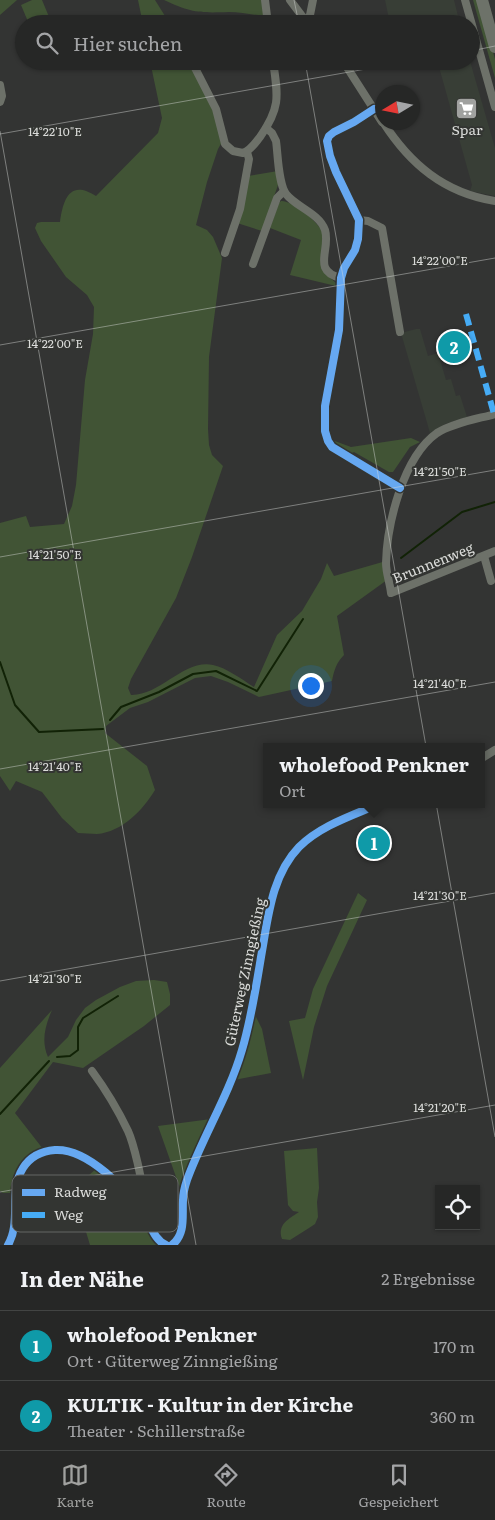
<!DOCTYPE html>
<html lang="de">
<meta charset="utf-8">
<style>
body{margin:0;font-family:Literata,serif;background:#2e2f2e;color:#f1f3f6}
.controls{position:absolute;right:15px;bottom:15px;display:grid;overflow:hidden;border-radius:0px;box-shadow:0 1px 4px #0004}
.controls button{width:45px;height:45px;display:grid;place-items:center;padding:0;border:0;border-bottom:1px solid #424443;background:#262726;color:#f1f3f6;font:25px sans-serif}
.compass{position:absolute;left:375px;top:85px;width:45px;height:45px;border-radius:50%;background:#262726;box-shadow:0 1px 4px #0004;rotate:260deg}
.you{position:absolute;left:310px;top:685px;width:18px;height:18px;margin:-12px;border:4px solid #fff;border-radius:50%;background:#1a73e8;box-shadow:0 0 0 8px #1a73e833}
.badge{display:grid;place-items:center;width:32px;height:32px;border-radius:50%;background:#a0a19f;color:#fff;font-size:16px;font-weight:700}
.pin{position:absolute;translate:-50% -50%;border:2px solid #fff;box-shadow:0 1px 5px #0006}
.popup{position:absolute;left:263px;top:743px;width:222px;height:65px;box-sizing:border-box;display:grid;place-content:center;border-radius:0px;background:#262726;filter:drop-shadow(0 1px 4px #0005);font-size:16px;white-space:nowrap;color:#a4a5a7}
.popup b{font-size:19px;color:#f1f3f6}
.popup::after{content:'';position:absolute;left:50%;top:100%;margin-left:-10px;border:10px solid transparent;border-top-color:#262726}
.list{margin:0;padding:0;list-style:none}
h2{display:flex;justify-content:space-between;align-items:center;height:65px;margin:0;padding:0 20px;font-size:21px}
h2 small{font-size:16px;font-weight:400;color:#a4a5a7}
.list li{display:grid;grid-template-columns:32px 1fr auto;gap:15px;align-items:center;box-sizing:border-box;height:70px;padding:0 20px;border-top:1px solid #424443}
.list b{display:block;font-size:19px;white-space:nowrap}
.list p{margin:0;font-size:16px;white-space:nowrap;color:#a4a5a7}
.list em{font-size:16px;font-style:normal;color:#a4a5a7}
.icon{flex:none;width:28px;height:28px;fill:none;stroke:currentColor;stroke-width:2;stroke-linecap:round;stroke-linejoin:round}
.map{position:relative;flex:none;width:495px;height:1245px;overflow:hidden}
.search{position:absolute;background:#262726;box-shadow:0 1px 4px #0004;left:15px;right:15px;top:15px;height:55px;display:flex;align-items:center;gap:12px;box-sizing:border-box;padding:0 18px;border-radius:28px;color:#a4a5a7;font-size:19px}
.sheet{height:205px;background:#262726}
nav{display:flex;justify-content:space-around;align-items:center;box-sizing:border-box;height:70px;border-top:1px solid #424443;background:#262726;font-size:14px;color:#a4a5a7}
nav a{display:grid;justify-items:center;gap:2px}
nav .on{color:#a0a19f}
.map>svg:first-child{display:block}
.built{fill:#383e36}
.green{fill:#415435}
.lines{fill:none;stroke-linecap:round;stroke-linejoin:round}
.stream{stroke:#112206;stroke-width:2}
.minor{stroke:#6d7169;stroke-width:8}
.primary{stroke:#6d7269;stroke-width:12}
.quiet{stroke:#46acf6;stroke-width:6;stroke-dasharray:12 6;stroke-linecap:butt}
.cycleway-casing{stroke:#333532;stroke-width:11}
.cycleway{stroke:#66a8f1;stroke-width:8}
.ticks{fill:none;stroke:#dadbd9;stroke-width:1;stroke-opacity:0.45}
.labels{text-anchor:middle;stroke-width:4;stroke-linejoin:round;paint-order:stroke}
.poi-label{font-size:14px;fill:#dadbd9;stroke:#333532}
.street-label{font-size:14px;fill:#dadbd9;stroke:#333532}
.key{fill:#333532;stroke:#656764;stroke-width:1}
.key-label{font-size:14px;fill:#dadbd9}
.ticks-label{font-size:12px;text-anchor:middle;fill:#dadbd9;stroke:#333532;stroke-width:4;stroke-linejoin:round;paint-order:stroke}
</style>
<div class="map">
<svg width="495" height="1245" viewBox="0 0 495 1245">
<rect width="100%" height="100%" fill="#333433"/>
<g class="built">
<polygon points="385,0 454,0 460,24 390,24"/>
<polygon points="398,61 470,61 495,148 495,196 470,191 472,185 439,67 400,70"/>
<polygon points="416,329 420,329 428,356 438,353 446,380 451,379 456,396 460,395 467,417 445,424 430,433 401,333"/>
</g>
<g class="green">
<polygon points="0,0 17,0 0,15"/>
<polygon points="32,0 42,0 52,24 29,24 21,5"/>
<polygon points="138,0 155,0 170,24 143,24"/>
<path d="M164 0H263L265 16C254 15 241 12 229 12 200 13 192 13 164 0Z"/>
<polygon points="473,0 478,0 495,59 495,78"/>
<path d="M150 61H190L215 110 222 142 218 149 207 182 196 225 207 230 213 237 222 258 209 357 208 429 209 445 212 455 223 466 192 557 176 598 131 679 128 688 131 695C160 696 184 659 213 665 227 668 241 679 254 687L277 635 302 611 321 579 327 563 334 576 386 561 387 580 337 616 344 655C336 663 334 671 332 681L259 697 228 682 211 676 195 678 148 702 130 708 106 726 105 733 147 766 155 790C143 810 122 832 97 834 91 834 84 833 78 833L62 818 42 792 16 781 10 791 0 776V523L26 516 30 527 64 524 72 506 76 485 85 380 93 334 94 307 87 295 66 277 41 241 35 228 37 223 41 222H60C63 199 70 179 96 196L158 133 162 118Z"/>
<polygon points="278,171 278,185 262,231 237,223 248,176"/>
<path d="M281 201C292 200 317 221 322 231L327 275 336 283V286L290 275 301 240 270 228 279 203Z"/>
<polygon points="411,438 420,442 410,447 393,472 389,472 354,452 350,454 332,440 351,447"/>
<polygon points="358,893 367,900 327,986 314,1027 303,1080 289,1021 305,1018 313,989"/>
<path d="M154 980 167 982 170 994V1005L144 1026 83 1068 53 1062 15 1113 43 1149C21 1161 15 1168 12 1193H3L0 1191V1068L52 1010C45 1026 41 1041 48 1057L68 1037 76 1020 85 1008 96 1000 120 987 136 981Z"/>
<polygon points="254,1013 262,1029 271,1073 234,1080"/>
<polygon points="211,1119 181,1191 158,1126"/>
<path d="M317 1148 319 1188 317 1202 318 1217 315 1224 309 1228 290 1240 282 1239C277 1224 289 1219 299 1212L293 1211 288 1205 284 1151Z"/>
<polygon points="96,1169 109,1181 137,1210 158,1245 90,1245 73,1189"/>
</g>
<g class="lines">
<g class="stream">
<polyline points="401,558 462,512 495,502"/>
<polyline points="0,662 15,705 39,732 103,729"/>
<polyline points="110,720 121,707 159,692 193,674 216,671 257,691 303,619"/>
<polyline points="57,1057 70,1056 78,1050 78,1027 83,1018 118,996"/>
<polyline points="0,1114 49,1061"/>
</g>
<g class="minor">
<polyline points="265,0 268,24"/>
<polyline points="290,0 308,24"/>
<polyline points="465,0 495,107"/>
<polyline points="306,21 310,15 313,0"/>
<polyline points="343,61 382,122"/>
<path d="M194 66 216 109 225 144 233 151 243 153C251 150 255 143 260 137 281 107 278 96 273 61"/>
<polyline points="0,85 2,96 0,102"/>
<polyline points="374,109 354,122 334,132 329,136 327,141 330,156 336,172 359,220 358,239 355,250 344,268 341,278 339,330 325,406 325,431 328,441 332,447 400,488"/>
<path d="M383 122C410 164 444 193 495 201"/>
<path d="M266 128 272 133 276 141C278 154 278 183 286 194 296 207 319 213 325 230 331 250 311 271 341 278"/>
<polyline points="359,220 368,221 382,228 400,332"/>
<polyline points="225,253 240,209 249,159 247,152"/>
<polyline points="253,264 277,198 284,191"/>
<path d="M495 414C477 419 453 423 437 433 403 457 387 524 386 563 386 573 390 583 391 593L495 551"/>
<polyline points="484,556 491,581"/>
<polyline points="482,758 495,750"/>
<path d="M92 1071C106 1090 118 1110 128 1131 133 1142 144 1184 142 1196 142 1200 140 1202 137 1205"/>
<path d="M8 1245C22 1221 8 1192 23 1168 30 1157 42 1151 55 1150 88 1148 127 1190 144 1215 151 1225 154 1240 166 1245"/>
<path d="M172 1245C186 1234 182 1216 183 1200 183 1193 185 1186 187 1180 203 1136 229 1095 242 1050 251 1020 256 988 261 957 268 919 271 876 299 847 320 826 351 816 379 804"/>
</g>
<polyline class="primary" points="482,0 495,47"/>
<polyline class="quiet" points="466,314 494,414"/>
<defs>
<g id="cycleway">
<polyline points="374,109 354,122 334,132 329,136 327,141 330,156 336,172 359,220 358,239 355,250 344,268 341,278 339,330 325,406 325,431 328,441 332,447 400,488"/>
<path d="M8 1245C22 1221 8 1192 23 1168 30 1157 42 1151 55 1150 88 1148 127 1190 144 1215 151 1225 154 1240 166 1245"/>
<path d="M172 1245C186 1234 182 1216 183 1200 183 1193 185 1186 187 1180 203 1136 229 1095 242 1050 251 1020 256 988 261 957 268 919 271 876 299 847 320 826 351 816 379 804"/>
</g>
</defs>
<use href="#cycleway" class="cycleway-casing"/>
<use href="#cycleway" class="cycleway"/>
</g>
<path class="ticks" d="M294 0 299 24M471 51 495 46M305 61 495 1137M0 131 196 1245M0 134 411 61M0 345 495 258M0 557 495 470M0 769 495 682M0 981 495 893M0 1192 495 1105"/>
<defs>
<symbol id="supermarket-square" viewBox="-11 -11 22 22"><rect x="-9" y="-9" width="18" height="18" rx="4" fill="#a0a19f" stroke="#333532"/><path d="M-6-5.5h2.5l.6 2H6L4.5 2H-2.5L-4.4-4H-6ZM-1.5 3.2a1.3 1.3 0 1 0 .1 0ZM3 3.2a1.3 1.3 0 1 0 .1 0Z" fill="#fff"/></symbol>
</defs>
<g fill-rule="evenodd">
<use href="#supermarket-square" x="454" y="96" width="25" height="25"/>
</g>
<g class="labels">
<g class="poi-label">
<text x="467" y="135">Spar</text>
</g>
<g class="street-label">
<text transform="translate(433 563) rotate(-22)" y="5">Brunnenweg</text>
<text transform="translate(245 972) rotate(-78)" y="5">Güterweg Zinngießing</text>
</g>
</g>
<rect x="12" y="1175" width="166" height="57" rx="8" class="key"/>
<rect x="22" y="1189" width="23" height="7" fill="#66a8f1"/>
<rect x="22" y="1212" width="23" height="6" fill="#46acf6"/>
<g class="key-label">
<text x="54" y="1197">Radweg</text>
<text x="54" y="1220">Weg</text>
</g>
<g class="ticks-label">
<text x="55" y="136">14°22'10"E</text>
<text x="440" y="265">14°22'00"E</text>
<text x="55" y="348">14°22'00"E</text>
<text x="440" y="476">14°21'50"E</text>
<text x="55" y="559">14°21'50"E</text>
<text x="440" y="688">14°21'40"E</text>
<text x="55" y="771">14°21'40"E</text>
<text x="440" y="900">14°21'30"E</text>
<text x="55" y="983">14°21'30"E</text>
<text x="440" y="1112">14°21'20"E</text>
</g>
</svg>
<div class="controls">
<button><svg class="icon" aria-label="locate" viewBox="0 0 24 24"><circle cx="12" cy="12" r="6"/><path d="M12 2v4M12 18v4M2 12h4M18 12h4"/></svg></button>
</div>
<svg class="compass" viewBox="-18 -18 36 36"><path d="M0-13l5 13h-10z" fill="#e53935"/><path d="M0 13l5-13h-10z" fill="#a4a5a7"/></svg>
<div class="you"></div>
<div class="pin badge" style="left:374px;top:843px;background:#0f9aa8">1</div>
<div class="popup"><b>wholefood Penkner</b>Ort</div>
<div class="pin badge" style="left:454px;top:347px;background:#0f9aa8">2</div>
<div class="search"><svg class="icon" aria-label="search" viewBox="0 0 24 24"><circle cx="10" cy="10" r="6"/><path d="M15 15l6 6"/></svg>Hier suchen</div>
</div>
<section class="sheet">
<h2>In der Nähe<small>2 Ergebnisse</small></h2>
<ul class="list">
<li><span class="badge" style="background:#0f9aa8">1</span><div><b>wholefood Penkner</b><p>Ort · Güterweg Zinngießing</p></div><em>170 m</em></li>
<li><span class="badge" style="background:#0f9aa8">2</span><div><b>KULTIK - Kultur in der Kirche</b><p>Theater · Schillerstraße</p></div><em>360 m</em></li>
</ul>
</section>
<nav>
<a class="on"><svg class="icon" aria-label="map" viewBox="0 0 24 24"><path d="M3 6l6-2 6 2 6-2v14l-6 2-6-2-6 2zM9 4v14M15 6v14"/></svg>Karte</a>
<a><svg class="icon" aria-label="directions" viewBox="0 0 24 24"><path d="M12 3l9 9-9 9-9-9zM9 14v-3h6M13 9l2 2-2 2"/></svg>Route</a>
<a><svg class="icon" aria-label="saved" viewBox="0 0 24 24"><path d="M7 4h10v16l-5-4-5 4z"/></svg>Gespeichert</a>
</nav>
